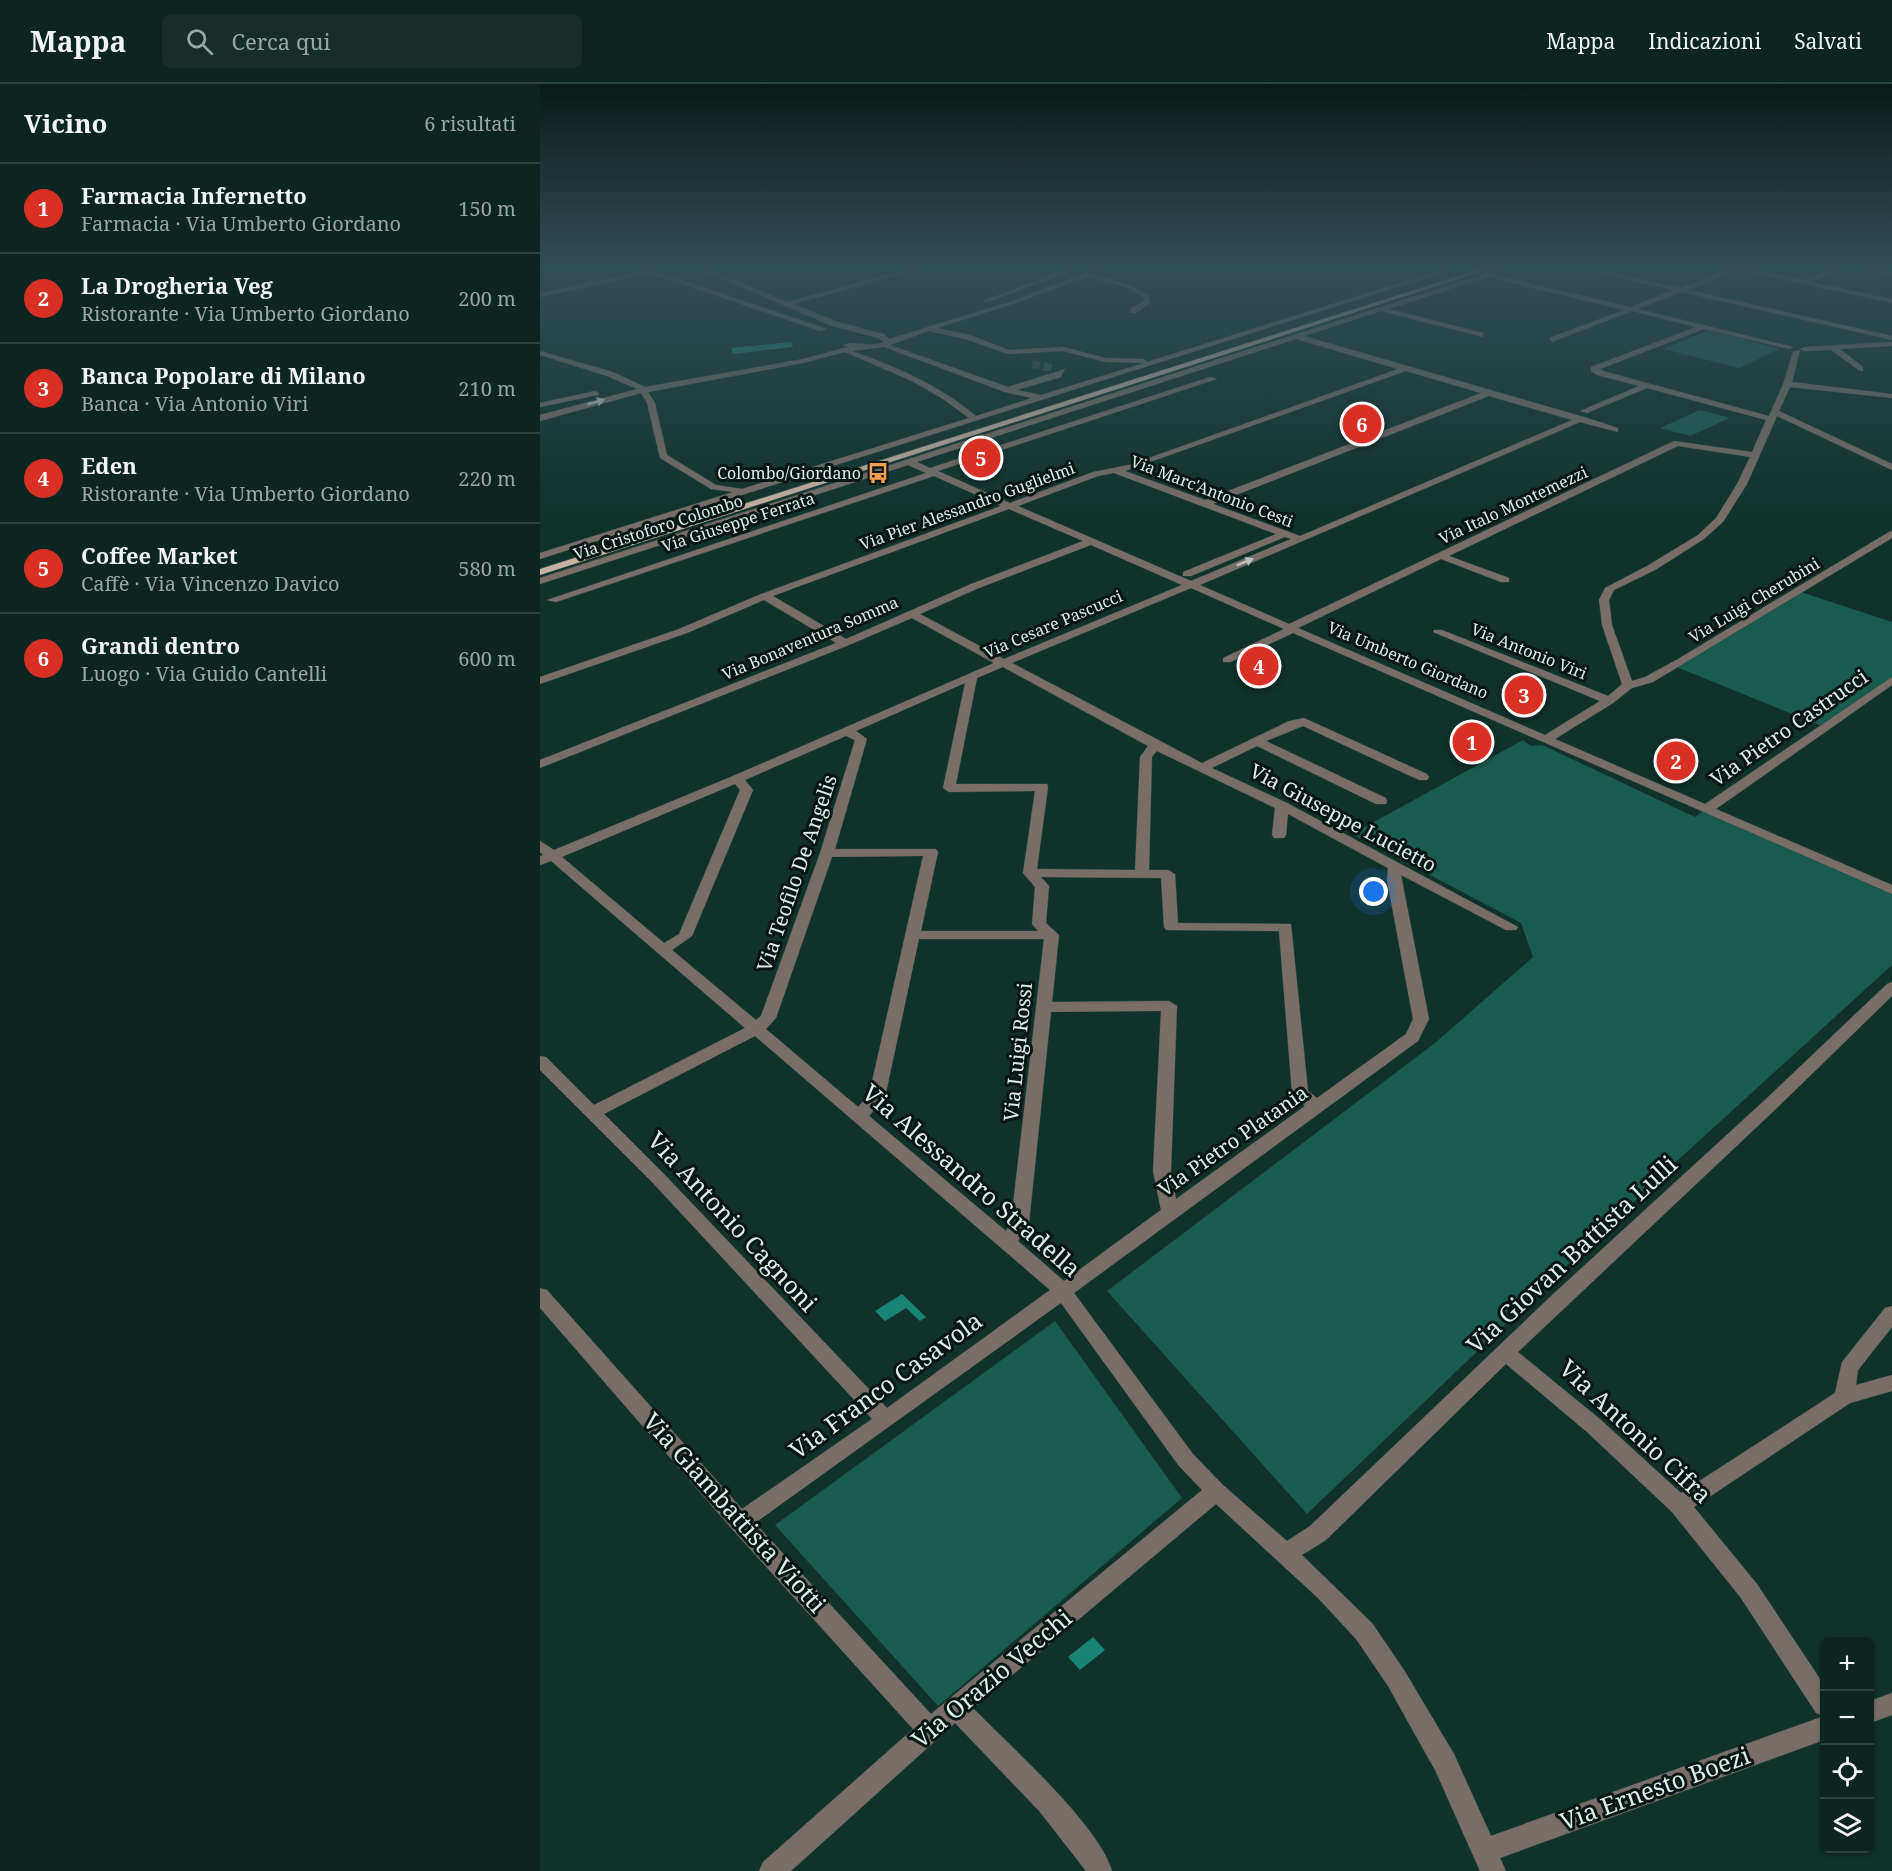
<!DOCTYPE html>
<html lang="it">
<meta charset="utf-8">
<style>
body{margin:0;font-family:"Noto Serif",serif;background:#162d29;color:#f1f3f6}
.controls{position:absolute;right:18px;bottom:18px;display:grid;overflow:hidden;border-radius:9px;box-shadow:0 2px 4px #0004}
.controls button{width:54px;height:54px;display:grid;place-items:center;padding:0;border:0;border-bottom:2px solid #2d423e;background:#0d2520;color:#f1f3f6;font:30px sans-serif}
.you{position:absolute;left:834px;top:808px;width:21px;height:21px;margin:-15px;border:4px solid #fff;border-radius:50%;background:#1a73e8;box-shadow:0 0 0 9px #1a73e833}
.badge{display:grid;place-items:center;width:39px;height:39px;border-radius:50%;background:#d93025;color:#fff;font-size:20px;font-weight:700}
.pin{position:absolute;translate:-50% -50%;border:3px solid #fff;box-shadow:0 2px 6px #0006}
.list{margin:0;padding:0;list-style:none}
h2{display:flex;justify-content:space-between;align-items:center;height:78px;margin:0;padding:0 24px;font-size:26px}
h2 small{font-size:20px;font-weight:400;color:#9aa5a5}
.list li{display:grid;grid-template-columns:39px 1fr auto;gap:18px;align-items:center;box-sizing:border-box;height:90px;padding:0 24px;border-top:2px solid #2d423e}
.list b{display:block;font-size:22px;white-space:nowrap}
.list p{margin:0;font-size:20px;white-space:nowrap;color:#9aa5a5}
.list em{font-size:20px;font-style:normal;color:#9aa5a5}
.icon{flex:none;width:33px;height:33px;fill:none;stroke:currentColor;stroke-width:2;stroke-linecap:round;stroke-linejoin:round}
.map{position:relative;flex:none;width:1352px;height:1787px;overflow:hidden}
header{display:flex;align-items:center;gap:36px;box-sizing:border-box;height:84px;padding:0 30px;background:#0d2520;border-bottom:2px solid #2d423e}
header strong{font-size:28px}
nav{display:flex;gap:33px;margin-inline-start:auto;font-size:21px}
.search{width:420px;height:54px;background:#162d29;display:flex;align-items:center;gap:15px;box-sizing:border-box;padding:0 21px;border-radius:9px;color:#9aa5a5;font-size:22px}
main{display:flex}
aside{flex:1;background:#0d2520}
.map>svg:first-child{display:block}
.green{fill:#1a5b50}
.water{fill:#178474}
.lines{fill:none;stroke-linecap:round;stroke-linejoin:round}
.minor-tunnel{stroke:#304e48;stroke-width:8;stroke-dasharray:8 4;stroke-linecap:butt}
.minor-casing{stroke:#2e4c46;stroke-width:1}
.major-casing{stroke:#2e4c46;stroke-width:1}
.minor{fill:#796e67;fill-rule:evenodd}
.major{fill:#c7b1a2;fill-rule:evenodd}
.oneway{fill:#bac2bd}
.labels{text-anchor:middle;stroke-width:6;stroke-linejoin:round;paint-order:stroke}
.far-poi-label{font-size:16px;fill:#ddefeb;stroke:#091614;text-anchor:end}
.far-street-label{font-size:16px;fill:#ddefeb;stroke:#091614}
.street-label{font-size:20px;fill:#ddefeb;stroke:#091614}
.near-street-label{font-size:24px;fill:#ddefeb;stroke:#091614}
</style>
<header>
<strong>Mappa</strong>
<div class="search"><svg class="icon" aria-label="search" viewBox="0 0 24 24"><circle cx="10" cy="10" r="6"/><path d="M15 15l6 6"/></svg>Cerca qui</div>
<nav><a>Mappa</a><a>Indicazioni</a><a>Salvati</a></nav>
</header>
<main>
<aside>
<h2>Vicino<small>6 risultati</small></h2>
<ul class="list">
<li><span class="badge">1</span><div><b>Farmacia Infernetto</b><p>Farmacia · Via Umberto Giordano</p></div><em>150 m</em></li>
<li><span class="badge">2</span><div><b>La Drogheria Veg</b><p>Ristorante · Via Umberto Giordano</p></div><em>200 m</em></li>
<li><span class="badge">3</span><div><b>Banca Popolare di Milano</b><p>Banca · Via Antonio Viri</p></div><em>210 m</em></li>
<li><span class="badge">4</span><div><b>Eden</b><p>Ristorante · Via Umberto Giordano</p></div><em>220 m</em></li>
<li><span class="badge">5</span><div><b>Coffee Market</b><p>Caffè · Via Vincenzo Davico</p></div><em>580 m</em></li>
<li><span class="badge">6</span><div><b>Grandi dentro</b><p>Luogo · Via Guido Cantelli</p></div><em>600 m</em></li>
</ul>
</aside>
<div class="map">
<svg width="1352" height="1787" viewBox="0 0 1352 1787">
<rect width="100%" height="100%" fill="#11312b"/>
<g class="green">
<polygon points="1169,246 1240,265 1199,284 1123,265"/>
<polygon points="1160,326 1190,334 1150,352 1120,344"/>
<polygon points="1258,507 1352,538 1352,595 1284,643 1134,582"/>
<polygon points="983,656 991,662 1002,661 1155,733 1168,724 1352,806 1352,881 1126,1087 767,1430 567,1207 895,959 993,873 981,839 812,750"/>
<polygon points="515,1237 642,1414 398,1622 235,1441"/>
</g>
<g class="water">
<polygon points="251,258 253,263 193,270 191,264"/>
<polygon points="362,1210 386,1233 380,1237 366,1224 345,1237 335,1227"/>
<polygon points="553,1553 565,1566 540,1586 528,1573"/>
</g>
<g class="lines">
<polyline class="minor-tunnel" points="492,280 512,284"/>
<defs>
<g id="minor">
<polygon points="97,184 113,186 287,245 280,247 109,189 0,213 0,209 102,187"/>
<path d="M157 184H166L247 218 371 184H382L254 220 298 238 344 250 349 255 472 217 558 184H567L553 190 590 201 608 211 610 219 596 229H590V225L604 217 603 213 586 203 547 193 476 219 397 244 430 251 469 266 523 263 566 274 604 275 607 278 907 184H917L0 475V469L193 408 171 405 120 374 107 319 101 309 0 337V331L97 305 67 292 0 271V267L73 288 105 303 263 275 307 263 303 261C314 256 329 264 344 258L338 254 292 242ZM389 247 425 255 468 270 523 267 566 278 604 279 501 311 477 306 521 293 525 285 468 303 350 261ZM344 263 465 308 492 314 436 332C399 301 357 283 312 267ZM305 268 372 297 403 315 429 334 202 405 176 401 127 371 115 319 108 308 263 279Z"/>
<polygon points="530,184 539,184 448,218 443,217"/>
<path d="M961 184H971L954 191 1091 223 1133 206 1055 188V186L1140 204 1191 184H1207L1263 196 1295 184H1304L1271 198 1352 215V219L1198 186 1148 206 1352 252V256L1141 208 1098 225 1253 263 1249 265 1164 245 1060 285 1063 287 1229 332 1243 300 1253 268 1260 266 1252 298 1352 310V314L1250 303 1239 327 1352 380V386L1237 332 1207 400 1183 438 1164 455 1115 486 1074 506 1069 516 1072 541 1092 597 1105 593 1138 575 1349 448 1352 447V454L1113 598 1092 604 1073 619 1015 655 1165 720 1352 593V601L1176 725 1352 801V810L753 549 691 578H683V574L744 545 651 504 472 579 662 679 749 637 764 634 887 690 889 693 887 696H879L763 642 726 657 846 714 847 717 846 720H836L717 662 672 684 747 719 978 843 976 846H966L861 791 889 935 878 957 534 1209 653 1370 683 1401 747 1457 770 1442 1010 1213 1227 1014 1347 900 1352 898V912L1239 1022 978 1268 1061 1336 1141 1409 1295 1309 1302 1278 1345 1224 1352 1222V1243L1318 1286 1316 1301 1352 1291V1307L1310 1319 1154 1423 1217 1500 1284 1601V1656L960 1774 966 1787H940L896 1688 848 1602 816 1555 779 1515 676 1420 433 1624C469 1661 559 1741 572 1787H546L500 1728 415 1639 251 1787H219L223 1778 373 1645 192 1445 0 1224V1204L7 1206 202 1425 332 1335 112 1098 0 986V972L6 973 54 1021 205 944 11 777 0 781V772L3 771 0 768V757L14 766 193 692 454 579 372 534 309 561 0 684V676L296 559 224 516 147 549 0 600V593L139 545 221 510 461 422 394 392 16 518 7 516 386 389 368 381 0 500V494ZM947 193 1084 226 1009 254 1012 258 1092 227 1156 243 1051 283V287L1057 291 1099 302 1040 327 1047 329 1107 304 1226 336 1212 368 1134 357 749 540 660 501 1040 338 1078 348V344L1044 333 764 252 841 227 943 253V249L849 225ZM756 255 858 285 589 381 553 388 470 419 398 387 677 295 670 293 390 384 377 378ZM866 287 941 309 665 416 585 387ZM949 312 1032 336 760 452 673 420ZM1138 362 1210 373 1197 400 1176 434 1158 451 1107 482 1065 504 1059 516 1062 541 1082 600 1068 612 902 546H894L893 548 1060 617 1005 651 758 544 901 475 961 498H969V494L909 472ZM574 389 736 450 643 488V492H651L745 453 751 455 651 497 478 422 558 392ZM469 425 543 457 431 500 306 555 233 512ZM551 461 642 501 464 575 380 530 439 504ZM463 583 608 662 600 673 595 786 497 785 508 703 507 700H416L437 594ZM425 599 403 704 409 708 495 707 483 789 495 803 492 840 498 847H381L398 768 396 765H295L327 655 316 647ZM306 652 315 656 280 769 221 932 216 936 132 866 152 852 213 706 205 696ZM617 667 735 724 732 751 734 754H744L746 751 748 730 848 784 847 796 873 935 866 950 777 1014 768 1007 751 840 638 839 635 790 628 786H609L612 673ZM195 700 200 706 139 850 124 859 22 773ZM383 772 329 1011 318 1023 226 945 236 934 292 773ZM501 793 621 794 624 843 626 846 739 847 752 1009 765 1022 636 1115 631 1087 637 922 629 917 512 918 519 851 506 839 509 802ZM379 855H504L471 1138 466 1147 329 1032 345 1013ZM621 927 613 1087 621 1126 524 1197 478 1157 489 1139 511 928ZM215 952 510 1206 347 1324 124 1090 64 1030ZM521 1219 639 1382 662 1406 391 1630 215 1439ZM966 1280 1047 1348 1132 1428 1201 1514 1276 1629 1284 1632 951 1752 914 1670 864 1586 832 1539 762 1471 786 1456Z"/>
<polygon points="1325,184 1352,187 1352,191 1326,185"/>
<polygon points="1352,258 1352,262 1300,265 1323,283 1323,287 1320,287 1291,266 1264,267 1260,265 1264,263"/>
<polygon points="55,307 59,309 58,311 0,323 0,319"/>
<polygon points="1352,1609 1352,1631 1330,1639 1330,1617"/>
</g>
<polygon id="major" points="943,184 953,184 0,491 0,485"/>
</defs>
<use href="#minor" class="minor-casing"/>
<use href="#major" class="major-casing"/>
<use href="#minor" class="minor"/>
<use href="#major" class="major"/>
</g>
<defs><path id="oneway-solid" d="M-6-.8H1V-3.2L6.5 0L1 3.2V.8H-6Z" transform="scale(1.5)"/></defs>
<g class="oneway">
<use href="#oneway-solid" transform="translate(56 318) rotate(-16)"/>
<use href="#oneway-solid" transform="translate(705 478) rotate(-22)"/>
</g>
<linearGradient id="sky" x2="0" y2="1"><stop stop-color="#091b18"/><stop offset="0.42" stop-color="#324e55"/><stop offset="1" stop-color="#324e55" stop-opacity="0"/></linearGradient>
<rect width="1352" height="434" fill="url(#sky)"/>
<defs>
<symbol id="bus-bare" viewBox="-9 -9 18 18"><path d="M-5-6H5V4H4V6H2V4H-2V6H-4V4H-5ZM-3.5-4V0h7V-4ZM-3.5 1.2v1.5H-2V1.2ZM2 1.2v1.5H3.5V1.2Z" fill="#fb9e51" stroke="#091614" stroke-width="2.5" paint-order="stroke"/></symbol>
</defs>
<g fill-rule="evenodd">
<use href="#bus-bare" x="323" y="374" width="30" height="30"/>
</g>
<g class="labels">
<g class="far-poi-label">
<text x="321" y="395">Colombo/Giordano</text>
</g>
<g class="far-street-label">
<text transform="translate(672 407) rotate(21)" y="6">Via Marc'Antonio Cesti</text>
<text transform="translate(973 421) rotate(-25)" y="6">Via Italo Montemezzi</text>
<text transform="translate(427 422) rotate(-20)" y="6">Via Pier Alessandro Guglielmi</text>
<text transform="translate(198 438) rotate(-18)" y="6">Via Giuseppe Ferrata</text>
<text transform="translate(118 443) rotate(-18)" y="6">Via Cristoforo Colombo</text>
<text transform="translate(1214 516) rotate(-31)" y="6">Via Luigi Cherubini</text>
<text transform="translate(513 540) rotate(-23)" y="6">Via Cesare Pascucci</text>
<text transform="translate(270 554) rotate(-23)" y="6">Via Bonaventura Somma</text>
<text transform="translate(989 567) rotate(22)" y="6">Via Antonio Viri</text>
<text transform="translate(868 576) rotate(23)" y="6">Via Umberto Giordano</text>
</g>
<g class="street-label">
<text transform="translate(1249 644) rotate(-35)" y="7">Via Pietro Castrucci</text>
<text transform="translate(803 734) rotate(28)" y="7">Via Giuseppe Lucietto</text>
<text transform="translate(257 789) rotate(-71)" y="7">Via Teofilo De Angelis</text>
<text transform="translate(478 968) rotate(-84)" y="7">Via Luigi Rossi</text>
<text transform="translate(693 1057) rotate(-35)" y="7">Via Pietro Platania</text>
</g>
<g class="near-street-label">
<text transform="translate(431 1097) rotate(41)" y="8">Via Alessandro Stradella</text>
<text transform="translate(192 1138) rotate(47)" y="8">Via Antonio Cagnoni</text>
<text transform="translate(1032 1171) rotate(-43)" y="8">Via Giovan Battista Lulli</text>
<text transform="translate(346 1302) rotate(-36)" y="8">Via Franco Casavola</text>
<text transform="translate(1095 1348) rotate(43)" y="8">Via Antonio Cifra</text>
<text transform="translate(194 1429) rotate(48)" y="8">Via Giambattista Viotti</text>
<text transform="translate(452 1595) rotate(-40)" y="8">Via Orazio Vecchi</text>
<text transform="translate(1115 1705) rotate(-20)" y="8">Via Ernesto Boezi</text>
</g>
</g>
</svg>
<div class="controls">
<button>+</button>
<button>−</button>
<button><svg class="icon" aria-label="locate" viewBox="0 0 24 24"><circle cx="12" cy="12" r="6"/><path d="M12 2v4M12 18v4M2 12h4M18 12h4"/></svg></button>
<button><svg class="icon" aria-label="layers" viewBox="0 0 24 24"><path d="M12 4l9 5-9 5-9-5zM3 14l9 5 9-5"/></svg></button>
</div>
<div class="you"></div>
<div class="pin badge" style="left:932px;top:658px">1</div>
<div class="pin badge" style="left:1136px;top:677px">2</div>
<div class="pin badge" style="left:984px;top:611px">3</div>
<div class="pin badge" style="left:719px;top:582px">4</div>
<div class="pin badge" style="left:441px;top:374px">5</div>
<div class="pin badge" style="left:822px;top:340px">6</div>
</div>
</main>
